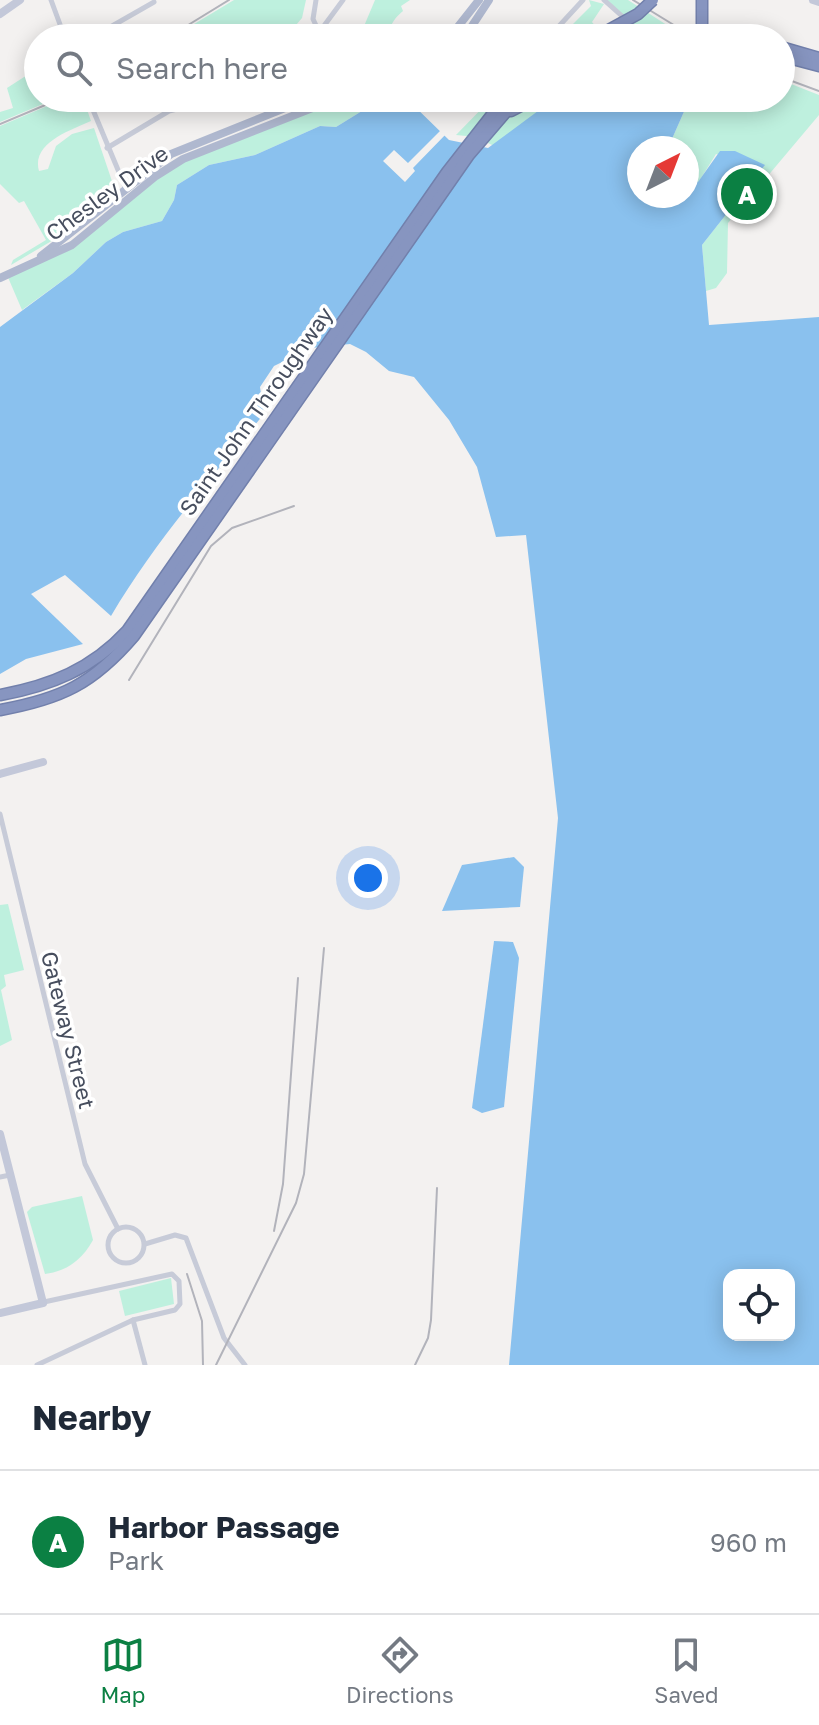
<!DOCTYPE html>
<style>
body{margin:0;font-family:"Golos Text",sans-serif;background:#f6f6f7;color:#1f2937}
.controls{position:absolute;right:24px;bottom:24px;display:grid;overflow:hidden;border-radius:16px;box-shadow:0 4px 20px #0003}
.controls button{width:72px;height:72px;display:grid;place-items:center;padding:0;border:0;border-bottom:2px solid #e0e1e3;background:#fff;color:#1f2937;font:40px sans-serif}
.compass{position:absolute;left:627px;top:136px;width:72px;height:72px;border-radius:50%;background:#fff;box-shadow:0 4px 20px #0003;rotate:42deg}
.you{position:absolute;left:368px;top:878px;width:28px;height:28px;margin:-20px;border:6px solid #fff;border-radius:50%;background:#1a73e8;box-shadow:0 0 0 12px #1a73e833}
.badge{display:grid;place-items:center;width:52px;height:52px;border-radius:50%;background:#0b8043;color:#fff;font-size:26px;font-weight:700}
.pin{position:absolute;translate:-50% -50%;border:4px solid #fff;box-shadow:0 2px 8px #0006}
.list{margin:0;padding:0;list-style:none}
h2{display:flex;justify-content:space-between;align-items:center;height:104px;margin:0;padding:0 32px;font-size:34px}
h2 small{font-size:26px;font-weight:400;color:#747a83}
.list li{display:grid;grid-template-columns:52px 1fr auto;gap:24px;align-items:center;box-sizing:border-box;height:144px;padding:0 32px;border-top:2px solid #e0e1e3}
.list b{display:block;font-size:30px;white-space:nowrap}
.list p{margin:0;font-size:26px;white-space:nowrap;color:#747a83}
.list em{font-size:26px;font-style:normal;color:#747a83}
.icon{flex:none;width:44px;height:44px;fill:none;stroke:currentColor;stroke-width:2;stroke-linecap:round;stroke-linejoin:round}
.map{position:relative;flex:none;width:819px;height:1365px;overflow:hidden}
.search{position:absolute;background:#fff;box-shadow:0 4px 20px #0003;left:24px;right:24px;top:24px;height:88px;display:flex;align-items:center;gap:20px;box-sizing:border-box;padding:0 28px;border-radius:44px;color:#747a83;font-size:30px}
.sheet{height:248px;background:#fff}
nav{display:flex;justify-content:space-around;align-items:center;box-sizing:border-box;height:112px;border-top:2px solid #e0e1e3;background:#fff;font-size:22px;color:#747a83}
nav a{display:grid;justify-items:center;gap:4px}
nav .on{color:#0b8043}
.map>svg:first-child{display:block}
.green{fill:#bef0de}
.water{fill:#8ac1ee;fill-rule:evenodd}
.pier{fill:#f3f1f0}
.lines{fill:none;stroke-linecap:round;stroke-linejoin:round}
.highway-casing{stroke:#7280ac;stroke-width:13}
.street{stroke:#c7cbd8;stroke-width:5}
.secondary{stroke:#c3c8d9;stroke-width:8}
.primary{stroke:#afb8cf;stroke-width:8}
.highway{stroke:#8795c0;stroke-width:10}
.rail{stroke:#b2b3bb;stroke-width:2}
.highway-bridge-casing{stroke:#7280ac;stroke-width:13;stroke-linecap:butt}
.highway-bridge{stroke:#8795c0;stroke-width:10}
.labels{text-anchor:middle;stroke-width:7;stroke-linejoin:round;paint-order:stroke}
.street-label{font-size:22px;fill:#474e5e;stroke:#fff}
</style>
<div class="map">
<svg width="819" height="1365" viewBox="0 0 819 1365">
<rect width="100%" height="100%" fill="#f3f1f0"/>
<g class="green">
<polygon points="234,0 306,0 302,18 285,38 171,38"/>
<path d="M375 0H410L401 6 403 11C380 30 401 38 359 38Z"/>
<polygon points="589,0 604,4 592,22 605,38 559,38 591,6"/>
<polygon points="605,0 628,0 687,38 633,32"/>
<polygon points="38,68 38,98 55,99 0,122 0,112 13,108 7,88"/>
<polygon points="781,80 819,95 819,115 728,223 727,273 716,288 706,291 702,245 764,166 716,154 698,183 687,175 687,148 668,148 690,98 781,98"/>
<path d="M66 98H83L91 121C71 130 31 143 39 171L48 169 56 146 72 134 94 128 115 190 60 236 11 265 13 260 46 240 24 201 19 203 0 184V126Z"/>
<polygon points="338,98 383,98 336,127 320,126 255,155 209,165 177,185 174,200 162,221 123,232 106,242 73,273 22,310 7,275 59,253 183,159"/>
<polygon points="492,98 653,98 543,108 494,146 476,137 456,135"/>
<polygon points="8,904 24,970 4,975 6,986 1,990 12,1040 0,1046 0,905"/>
<path d="M82 1196 93 1240C82 1260 67 1271 45 1274L27 1212 32 1207Z"/>
<polygon points="171,1278 174,1304 125,1316 119,1291"/>
</g>
<g class="water">
<path d="M383 98H406L449 140 488 148 542 108 690 98 668 148H639V196H687V175L698 182 720 151H735L765 165 702 245 709 325 819 317V1365H509L558 818 526 535 496 537 477 467 449 420 414 377 389 371 366 352 350 344 311 348 274 366 260 387 264 414C209 480 154 543 111 616L65 575 31 594 83 644 26 659 0 674V327L73 273 106 242 123 232 162 221 174 200 177 185 209 165 255 155 320 126 336 127ZM729 1275H789V1335H729Z"/>
<polygon points="514,857 524,867 520,907 442,911 462,865"/>
<polygon points="494,941 513,942 519,958 504,1107 482,1113 472,1108"/>
</g>
<polygon class="pier" points="442,129 447,133 413,168 415,171 405,182 383,161 394,150 408,163"/>
<g class="lines">
<defs>
<g id="highway">
<polyline points="702,0 702,38"/>
<polyline points="781,47 819,58"/>
<polyline points="781,56 819,66"/>
<polyline points="511,111 536,98"/>
<path d="M0 695C50 686 92 669 127 631L447 172 505 98"/>
<path d="M0 710C61 699 93 684 134 636L469 155 518 98"/>
</g>
</defs>
<use href="#highway" class="highway-casing"/>
<g class="street">
<polyline points="51,0 65,38"/>
<polyline points="316,0 313,19 319,32"/>
<polyline points="604,0 623,17 635,38"/>
<polyline points="633,32 655,34 660,38"/>
<polyline points="91,38 154,2"/>
<polyline points="315,38 343,0"/>
<polyline points="548,38 583,0"/>
<polyline points="88,98 126,189"/>
<polyline points="107,148 169,111 223,98"/>
<polyline points="0,814 85,1164 118,1229"/>
<polyline points="0,1177 10,1175"/>
<circle cx="126" cy="1245" r="18"/>
<polyline points="145,1244 175,1235 186,1238 224,1338 245,1365"/>
<polyline points="133,1320 145,1365"/>
<polyline points="37,1365 133,1320 175,1310 180,1304 179,1281 172,1274 44,1302"/>
</g>
<g class="secondary">
<polyline points="813,0 819,2"/>
<polyline points="0,14 20,0"/>
<polyline points="0,774 43,762"/>
<polyline points="0,1134 43,1303 0,1313"/>
</g>
<g class="primary">
<polyline points="449,38 479,0"/>
<polyline points="464,38 489,0"/>
<polyline points="41,256 171,154 310,98"/>
<polyline points="0,278 72,245 156,176 183,159 338,98"/>
</g>
<use href="#highway" class="highway"/>
<g class="rail">
<polyline points="633,0 695,38"/>
<polyline points="167,38 229,0"/>
<polyline points="781,77 819,91"/>
<polyline points="0,124 62,98"/>
<polyline points="129,680 211,546 232,528 294,506"/>
<polyline points="274,1231 283,1184 298,978"/>
<polyline points="187,1274 202,1321 203,1365"/>
<polyline points="216,1365 296,1203 304,1174 324,948"/>
<polyline points="415,1365 428,1338 431,1320 437,1188"/>
</g>
<defs>
<polyline id="highway-bridge" points="594,38 638,14 653,0"/>
</defs>
<use href="#highway-bridge" class="highway-bridge-casing"/>
<use href="#highway-bridge" class="highway-bridge"/>
</g>
<g class="labels">
<g class="street-label">
<text transform="translate(107 193) rotate(-36)" y="8">Chesley Drive</text>
<text transform="translate(256 411) rotate(-55)" y="8">Saint John Throughway</text>
<text transform="translate(68 1030) rotate(76)" y="8">Gateway Street</text>
</g>
</g>
</svg>
<div class="controls">
<button><svg class="icon" aria-label="locate" viewBox="0 0 24 24"><circle cx="12" cy="12" r="6"/><path d="M12 2v4M12 18v4M2 12h4M18 12h4"/></svg></button>
</div>
<svg class="compass" viewBox="-18 -18 36 36"><path d="M0-13l5 13h-10z" fill="#e53935"/><path d="M0 13l5-13h-10z" fill="#747a83"/></svg>
<div class="you"></div>
<div class="pin badge" style="left:747px;top:194px">A</div>
<div class="search"><svg class="icon" aria-label="search" viewBox="0 0 24 24"><circle cx="10" cy="10" r="6"/><path d="M15 15l6 6"/></svg>Search here</div>
</div>
<section class="sheet">
<h2>Nearby<small></small></h2>
<ul class="list">
<li><span class="badge">A</span><div><b>Harbor Passage</b><p>Park</p></div><em>960 m</em></li>
</ul>
</section>
<nav>
<a class="on"><svg class="icon" aria-label="map" viewBox="0 0 24 24"><path d="M3 6l6-2 6 2 6-2v14l-6 2-6-2-6 2zM9 4v14M15 6v14"/></svg>Map</a>
<a><svg class="icon" aria-label="directions" viewBox="0 0 24 24"><path d="M12 3l9 9-9 9-9-9zM9 14v-3h6M13 9l2 2-2 2"/></svg>Directions</a>
<a><svg class="icon" aria-label="saved" viewBox="0 0 24 24"><path d="M7 4h10v16l-5-4-5 4z"/></svg>Saved</a>
</nav>
